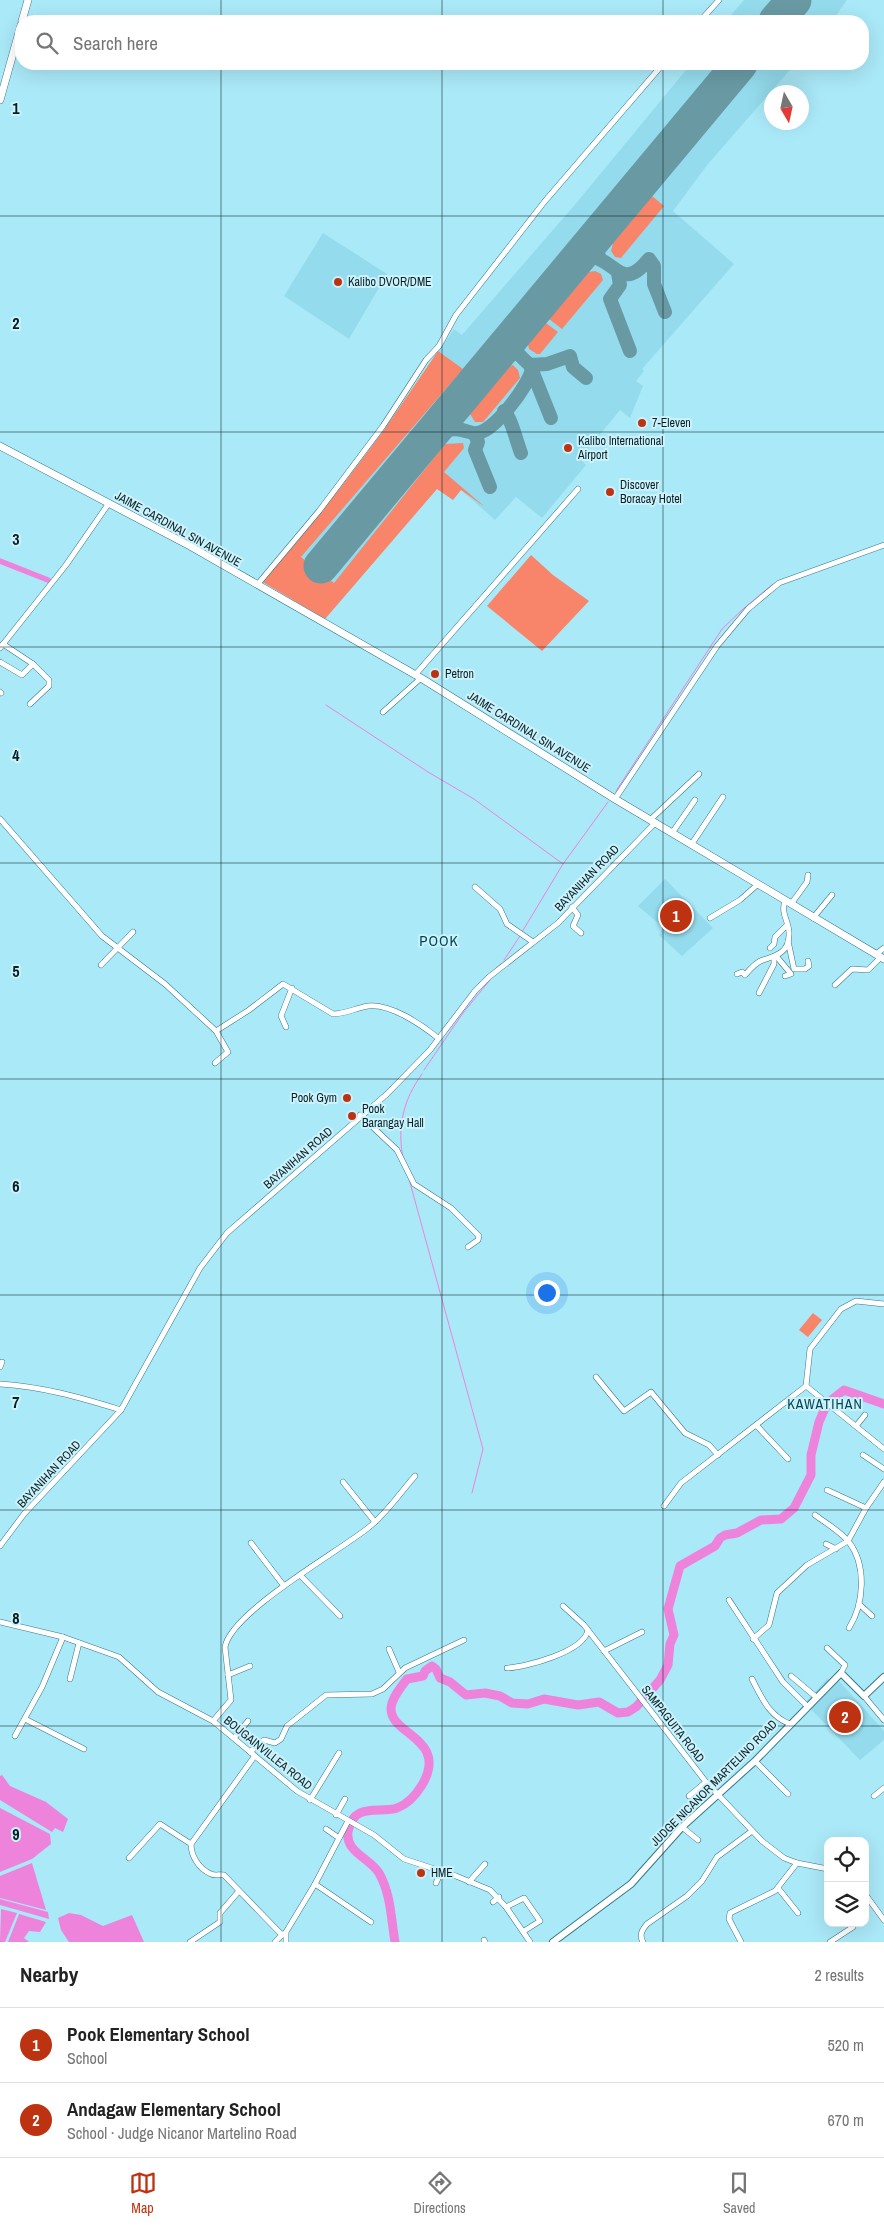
<!DOCTYPE html>
<meta charset="utf-8">
<style>
body{margin:0;font-family:"Archivo Narrow",sans-serif;background:#f2f2f2;color:#222}
.controls{position:absolute;right:15px;bottom:15px;display:grid;overflow:hidden;border-radius:10px;box-shadow:0 5px 20px #0002}
.controls button{width:45px;height:45px;display:grid;place-items:center;padding:0;border:0;border-bottom:1px solid #e0e0e0;background:#fff;color:#222;font:25px sans-serif}
.compass{position:absolute;left:764px;top:85px;width:45px;height:45px;border-radius:50%;background:#fff;box-shadow:0 5px 20px #0002;rotate:171deg}
.you{position:absolute;left:546px;top:1292px;width:18px;height:18px;margin:-12px;border:4px solid #fff;border-radius:50%;background:#1a73e8;box-shadow:0 0 0 8px #1a73e833}
.badge{display:grid;place-items:center;width:32px;height:32px;border-radius:50%;background:#bd3311;color:#fff;font-size:16px;font-weight:700}
.pin{position:absolute;translate:-50% -50%;border:2px solid #fff;box-shadow:0 1px 5px #0006}
.list{margin:0;padding:0;list-style:none}
h2{display:flex;justify-content:space-between;align-items:center;height:65px;margin:0;padding:0 20px;font-size:21px}
h2 small{font-size:16px;font-weight:400;color:#767676}
.list li{display:grid;grid-template-columns:32px 1fr auto;gap:15px;align-items:center;box-sizing:border-box;height:75px;padding:0 20px;border-top:1px solid #e0e0e0}
.list b{display:block;font-size:19px;white-space:nowrap}
.list p{margin:0;font-size:16px;white-space:nowrap;color:#767676}
.list em{font-size:16px;font-style:normal;color:#767676}
.icon{flex:none;width:28px;height:28px;fill:none;stroke:currentColor;stroke-width:2;stroke-linecap:round;stroke-linejoin:round}
.map{position:relative;flex:none;width:884px;height:1942px;overflow:hidden}
.search{position:absolute;background:#fff;box-shadow:0 5px 20px #0002;left:15px;right:15px;top:15px;height:55px;display:flex;align-items:center;gap:12px;box-sizing:border-box;padding:0 18px;border-radius:20px;color:#767676;font-size:19px}
.sheet{height:215px;background:#fff}
nav{display:flex;justify-content:space-around;align-items:center;box-sizing:border-box;height:70px;border-top:1px solid #e0e0e0;background:#fff;font-size:14px;color:#767676}
nav a{display:grid;justify-items:center;gap:2px}
nav .on{color:#bd3311}
.map>svg:first-child{display:block}
.built{fill:#94dced}
.green{fill:#f8856a}
.water{fill:#ee83db}
.lines{fill:none;stroke-linecap:round;stroke-linejoin:round}
.stream{stroke:#ee83db;stroke-width:1}
.canal{stroke:#ee83db;stroke-width:5.5}
.river{stroke:#ee83db;stroke-width:9}
.taxiway{stroke:#699aa4;stroke-width:14}
.runway{stroke:#699aa4;stroke-width:35}
.minor-casing{stroke:#3a7785;stroke-width:6}
.tertiary-casing{stroke:#3a7785;stroke-width:8}
.secondary-casing{stroke:#3a7785;stroke-width:8}
.minor{stroke:#fff;stroke-width:5}
.tertiary{stroke:#fff;stroke-width:6}
.secondary{stroke:#fff;stroke-width:7}
.grid{fill:none;stroke:#072227;stroke-width:1;stroke-opacity:0.55}
.poi-dot{fill:#bd3311;stroke:#cdf2fb;stroke-width:2}
.labels{text-anchor:middle;stroke-width:4;stroke-linejoin:round;paint-order:stroke}
.poi-label{font-size:12px;fill:#072227;stroke:#cdf2fb;text-anchor:start}
.street-label{font-size:12px;fill:#072227;stroke:#cdf2fb}
.neighbourhood-label{font-size:14px;letter-spacing:1px;fill:#004a57;stroke:#cdf2fb}
.quarter-label{font-size:15px;letter-spacing:1px;fill:#004a57;stroke:#cdf2fb}
.grid-label{font-size:16px;text-anchor:middle;font-weight:bold;fill:#072227;stroke:#cdf2fb;stroke-width:4;stroke-linejoin:round;paint-order:stroke}
</style>
<div class="map">
<svg width="884" height="1942" viewBox="0 0 884 1942">
<rect width="100%" height="100%" fill="#aae9f8"/>
<g class="built">
<polygon points="744,0 847,0 832,21 726,21"/>
<polygon points="691,64 795,64 708,164 673,211 734,264 642,369 644,371 636,381 643,386 630,418 620,410 580,459 586,465 542,518 516,497 495,520 461,490 453,500 437,488 325,619 261,581 341,487 384,430 454,329 462,335 578,201"/>
<polygon points="323,233 387,274 349,339 284,296"/>
<polygon points="665,879 713,928 682,956 659,935 663,927 638,906"/>
<polygon points="827,1679 839,1681 884,1731 884,1740 860,1760 805,1703"/>
</g>
<g class="green">
<polygon points="652,196 664,206 621,258 615,257 611,251 613,243"/>
<polygon points="595,271 601,274 603,280 562,329 549,319 589,272"/>
<polygon points="546,323 558,332 540,354 537,354 529,349 528,344"/>
<polygon points="438,351 463,369 301,557 334,583 445,444 463,443 464,448 444,472 485,507 461,490 453,500 437,489 325,619 261,581 341,487 384,430"/>
<polygon points="513,365 518,370 520,378 483,422 475,422 470,414 510,366"/>
<polygon points="531,555 553,575 589,601 542,651 487,606"/>
<polygon points="813,1313 822,1320 808,1337 799,1330"/>
</g>
<g class="water">
<polygon points="2,1775 10,1786 46,1802 68,1819 63,1832 55,1828 52,1832 0,1800 0,1776"/>
<polygon points="0,1808 50,1834 51,1844 32,1859 0,1872"/>
<polygon points="32,1863 46,1910 0,1898 0,1876"/>
<polygon points="0,1899 48,1912 49,1919 0,1905"/>
<polygon points="1,1909 17,1913 5,1942 0,1942"/>
<polygon points="69,1913 81,1915 103,1926 132,1915 144,1942 69,1942 61,1930 58,1918"/>
<polygon points="19,1914 46,1922 40,1932 29,1931 24,1938 29,1942 8,1942"/>
</g>
<g class="lines">
<g class="stream">
<polyline points="326,705 428,772 474,799 563,864"/>
<polyline points="616,791 722,629 743,609 773,584"/>
<polyline points="522,932 563,864 608,802"/>
<polyline points="504,960 520,936"/>
<polyline points="496,968 501,964"/>
<polyline points="424,1070 463,1013 490,980"/>
<path d="M403 1158C397 1127 403 1100 422 1074"/>
<polyline points="409,1179 483,1449 472,1493"/>
</g>
<polyline class="canal" points="0,561 48,580"/>
<g class="river">
<polyline points="829,1402 844,1390 884,1404"/>
<path d="M395 1942C391 1919 391 1894 379 1873 370 1858 345 1852 348 1832 353 1801 380 1814 397 1808 408 1804 416 1795 422 1785 449 1739 391 1735 391 1709 391 1699 401 1687 407 1679L423 1676 425 1671 432 1666 436 1669 440 1678 450 1682 466 1695 485 1693 500 1696 512 1703 528 1704 544 1699 578 1705 599 1702 618 1713 628 1712 636 1707 660 1680 668 1665 670 1644 674 1635 668 1609 680 1566 715 1546 720 1538 725 1535 737 1533 761 1520 781 1519 794 1508 811 1475V1455L819 1422 826 1406"/>
</g>
<g class="taxiway">
<polyline points="599,233 595,246 600,259"/>
<path d="M575 261 594 257C618 264 623 291 649 259L654 266V284L665 312"/>
<polyline points="618,273 620,285 610,299 630,351"/>
<path d="M518 331C511 348 517 354 530 365L547 364 570 356 573 367 586 378"/>
<polyline points="495,357 508,353 518,354"/>
<polyline points="531,368 551,418"/>
<polyline points="451,410 451,424 456,429"/>
<path d="M504 411C511 417 517 443 521 453"/>
<polyline points="475,434 478,442 475,450 490,487"/>
<path d="M423 444C434 434 446 427 462 430 467 431 472 434 477 433 494 432 529 385 532 369"/>
</g>
<g class="runway">
<polyline points="776,21 794,0"/>
<polyline points="321,566 740,64"/>
</g>
<defs>
<g id="minor">
<polyline points="700,21 719,0"/>
<polyline points="257,585 319,511 383,426 426,360 439,346 456,315 545,201 663,64"/>
<polyline points="3,644 33,664 49,680 49,686 30,704"/>
<polyline points="0,648 66,565 109,503"/>
<polyline points="0,662 22,675 33,664"/>
<polyline points="415,675 578,489"/>
<polyline points="0,692 1,693"/>
<polyline points="383,712 421,678"/>
<polyline points="615,799 717,646 748,609 779,583 884,545"/>
<path d="M0 819 102 936 165 984 216 1031 249 1010 283 984 333 1014C345 1014 356 1008 368 1006 390 1003 422 1025 438 1038"/>
<polyline points="650,820 699,774"/>
<polyline points="672,833 695,800"/>
<polyline points="691,845 723,797"/>
<polyline points="475,887 500,909 507,924 533,942"/>
<polyline points="791,904 807,882 808,875"/>
<polyline points="572,907 578,915 573,926 581,933"/>
<polyline points="710,918 740,900 757,885"/>
<polyline points="813,918 832,895"/>
<polyline points="788,941 794,969 805,969 809,966 808,961"/>
<polyline points="770,948 774,944 775,937 787,925"/>
<polyline points="876,954 884,948"/>
<polyline points="777,957 791,974 785,976"/>
<polyline points="101,965 133,932"/>
<path d="M737 974 742 972 745 975C750 969 756 962 763 960 775 956 789 953 789 935 790 922 780 914 785 901"/>
<polyline points="835,985 852,969 868,970 881,957"/>
<polyline points="759,993 774,964 774,958"/>
<polyline points="286,1027 281,1016 292,988"/>
<polyline points="215,1063 228,1052 216,1031"/>
<polyline points="360,1115 397,1150 414,1184 451,1208 479,1236 478,1240 468,1247"/>
<polyline points="0,1367 2,1362"/>
<polyline points="596,1377 624,1411 651,1392 685,1433 709,1445 718,1455"/>
<path d="M0 1384C44 1387 79 1397 121 1410"/>
<polyline points="806,1386 810,1349 841,1309 856,1301 884,1304"/>
<polyline points="756,1425 788,1459"/>
<polyline points="856,1426 865,1415"/>
<polyline points="863,1455 884,1469"/>
<polyline points="343,1482 375,1522"/>
<polyline points="827,1490 866,1508"/>
<polyline points="664,1506 681,1483 806,1386 884,1449"/>
<path d="M815 1515C826 1523 841 1532 849 1542 867 1566 864 1604 849 1628"/>
<polyline points="251,1543 284,1586"/>
<polyline points="826,1544 836,1549"/>
<polyline points="0,1546 24,1514 121,1410 200,1268 227,1233 387,1094 430,1050 475,991 489,977 558,923 655,823"/>
<polyline points="300,1575 340,1616"/>
<polyline points="729,1600 783,1682 807,1706"/>
<polyline points="859,1604 872,1616"/>
<polyline points="563,1606 584,1625 706,1782 762,1841 784,1858 797,1863 828,1869"/>
<polyline points="0,1622 63,1637 119,1657 158,1692 213,1721 297,1791 374,1835 404,1859 456,1876 490,1890 506,1907 530,1942"/>
<polyline points="753,1639 769,1625 777,1593 807,1565 848,1541 866,1508 884,1482"/>
<polyline points="827,1648 845,1665 841,1673"/>
<polyline points="389,1649 399,1672"/>
<polyline points="604,1651 642,1632"/>
<path d="M507 1668C526 1667 584 1652 588 1630"/>
<polyline points="228,1675 250,1666"/>
<polyline points="791,1676 816,1697"/>
<polyline points="70,1679 79,1643"/>
<path d="M752 1679C762 1698 769 1716 790 1724"/>
<polyline points="864,1696 884,1720"/>
<polyline points="25,1719 84,1749"/>
<path d="M213 1721 231 1700 225 1647C231 1612 338 1552 368 1528 386 1514 400 1493 415 1476"/>
<polyline points="15,1736 42,1687 63,1637"/>
<polyline points="235,1737 248,1721"/>
<polyline points="250,1752 264,1740 275,1743 281,1739 287,1726 326,1695 372,1694 383,1689 405,1668 464,1640"/>
<path d="M254 1757 191 1844C191 1856 199 1869 211 1874 215 1876 220 1874 224 1875L282 1935"/>
<polyline points="755,1761 788,1794"/>
<polyline points="689,1796 706,1782"/>
<polyline points="874,1796 884,1788"/>
<polyline points="310,1800 339,1753"/>
<polyline points="336,1815 345,1799"/>
<polyline points="682,1827 698,1840"/>
<polyline points="326,1829 339,1838"/>
<polyline points="129,1858 160,1824 191,1844"/>
<polyline points="469,1882 485,1864"/>
<polyline points="436,1883 441,1872"/>
<polyline points="315,1884 371,1922"/>
<polyline points="778,1888 798,1913"/>
<polyline points="865,1894 884,1920"/>
<polyline points="493,1902 499,1897"/>
<polyline points="506,1907 524,1898 540,1921 524,1931"/>
<polyline points="484,1940 485,1942"/>
<polyline points="190,1942 220,1922 220,1913 239,1891"/>
<polyline points="275,1942 283,1934"/>
<polyline points="286,1942 286,1932 315,1884 348,1821"/>
<path d="M643 1942C639 1935 642 1930 647 1924L687 1896 702 1881 717 1857 752 1831"/>
<polyline points="741,1942 729,1919 730,1913 775,1891 797,1863"/>
<polyline points="830,1942 853,1927 854,1923"/>
</g>
<polyline id="tertiary" points="553,1942 631,1884 682,1827 755,1761 841,1673 864,1696 884,1677"/>
<g id="secondary">
<polyline points="22,21 28,0"/>
<polyline points="0,100 21,25"/>
<polyline points="0,446 190,546 421,678 615,799 884,959"/>
</g>
</defs>
<use href="#minor" class="minor-casing"/>
<use href="#tertiary" class="tertiary-casing"/>
<use href="#secondary" class="secondary-casing"/>
<use href="#minor" class="minor"/>
<use href="#tertiary" class="tertiary"/>
<use href="#secondary" class="secondary"/>
</g>
<path class="grid" d="M221 0V21M442 0V21M663 0V21M221 64V1942M442 64V1942M663 64V1942M0 216H884M0 432H884M0 647H884M0 863H884M0 1079H884M0 1295H884M0 1510H884M0 1726H884"/>
<g class="poi-dot">
<circle cx="338" cy="282" r="5"/>
<circle cx="642" cy="423" r="5"/>
<circle cx="568" cy="448" r="5"/>
<circle cx="610" cy="492" r="5"/>
<circle cx="435" cy="674" r="5"/>
<circle cx="347" cy="1098" r="5"/>
<circle cx="352" cy="1116" r="5"/>
<circle cx="421" cy="1873" r="5"/>
</g>
<g class="labels">
<g class="poi-label">
<text x="348" y="286">Kalibo DVOR/DME</text>
<text x="652" y="427">7-Eleven</text>
<text x="578" y="445">Kalibo International<tspan x="578" dy="14">Airport</tspan></text>
<text x="620" y="489">Discover<tspan x="620" dy="14">Boracay Hotel</tspan></text>
<text x="445" y="678">Petron</text>
<text x="337" y="1102" text-anchor="end">Pook Gym</text>
<text x="362" y="1113">Pook<tspan x="362" dy="14">Barangay Hall</tspan></text>
<text x="431" y="1877">HME</text>
</g>
<g class="street-label">
<text transform="translate(178 529) rotate(29)" y="4">JAIME CARDINAL SIN AVENUE</text>
<text transform="translate(529 732) rotate(32)" y="4">JAIME CARDINAL SIN AVENUE</text>
<text transform="translate(587 878) rotate(-46)" y="4">BAYANIHAN ROAD</text>
<text transform="translate(298 1158) rotate(-41)" y="4">BAYANIHAN ROAD</text>
<text transform="translate(49 1474) rotate(-47)" y="4">BAYANIHAN ROAD</text>
<text transform="translate(673 1724) rotate(52)" y="4">SAMPAGUITA ROAD</text>
<text transform="translate(268 1753) rotate(39)" y="4">BOUGAINVILLEA ROAD</text>
<text transform="translate(714 1783) rotate(-45)" y="4">JUDGE NICANOR MARTELINO ROAD</text>
</g>
<g class="neighbourhood-label">
<text x="825" y="1409">KAWATIHAN</text>
</g>
<g class="quarter-label">
<text x="439" y="946">POOK</text>
</g>
</g>
<g class="grid-label">
<text x="16" y="114">1</text>
<text x="16" y="329">2</text>
<text x="16" y="545">3</text>
<text x="16" y="761">4</text>
<text x="16" y="977">5</text>
<text x="16" y="1192">6</text>
<text x="16" y="1408">7</text>
<text x="16" y="1624">8</text>
<text x="16" y="1840">9</text>
</g>
</svg>
<div class="controls">
<button><svg class="icon" aria-label="locate" viewBox="0 0 24 24"><circle cx="12" cy="12" r="6"/><path d="M12 2v4M12 18v4M2 12h4M18 12h4"/></svg></button>
<button><svg class="icon" aria-label="layers" viewBox="0 0 24 24"><path d="M12 4l9 5-9 5-9-5zM3 14l9 5 9-5"/></svg></button>
</div>
<svg class="compass" viewBox="-18 -18 36 36"><path d="M0-13l5 13h-10z" fill="#e53935"/><path d="M0 13l5-13h-10z" fill="#767676"/></svg>
<div class="you"></div>
<div class="pin badge" style="left:676px;top:916px">1</div>
<div class="pin badge" style="left:845px;top:1717px">2</div>
<div class="search"><svg class="icon" aria-label="search" viewBox="0 0 24 24"><circle cx="10" cy="10" r="6"/><path d="M15 15l6 6"/></svg>Search here</div>
</div>
<section class="sheet">
<h2>Nearby<small>2 results</small></h2>
<ul class="list">
<li><span class="badge">1</span><div><b>Pook Elementary School</b><p>School</p></div><em>520 m</em></li>
<li><span class="badge">2</span><div><b>Andagaw Elementary School</b><p>School · Judge Nicanor Martelino Road</p></div><em>670 m</em></li>
</ul>
</section>
<nav>
<a class="on"><svg class="icon" aria-label="map" viewBox="0 0 24 24"><path d="M3 6l6-2 6 2 6-2v14l-6 2-6-2-6 2zM9 4v14M15 6v14"/></svg>Map</a>
<a><svg class="icon" aria-label="directions" viewBox="0 0 24 24"><path d="M12 3l9 9-9 9-9-9zM9 14v-3h6M13 9l2 2-2 2"/></svg>Directions</a>
<a><svg class="icon" aria-label="saved" viewBox="0 0 24 24"><path d="M7 4h10v16l-5-4-5 4z"/></svg>Saved</a>
</nav>
